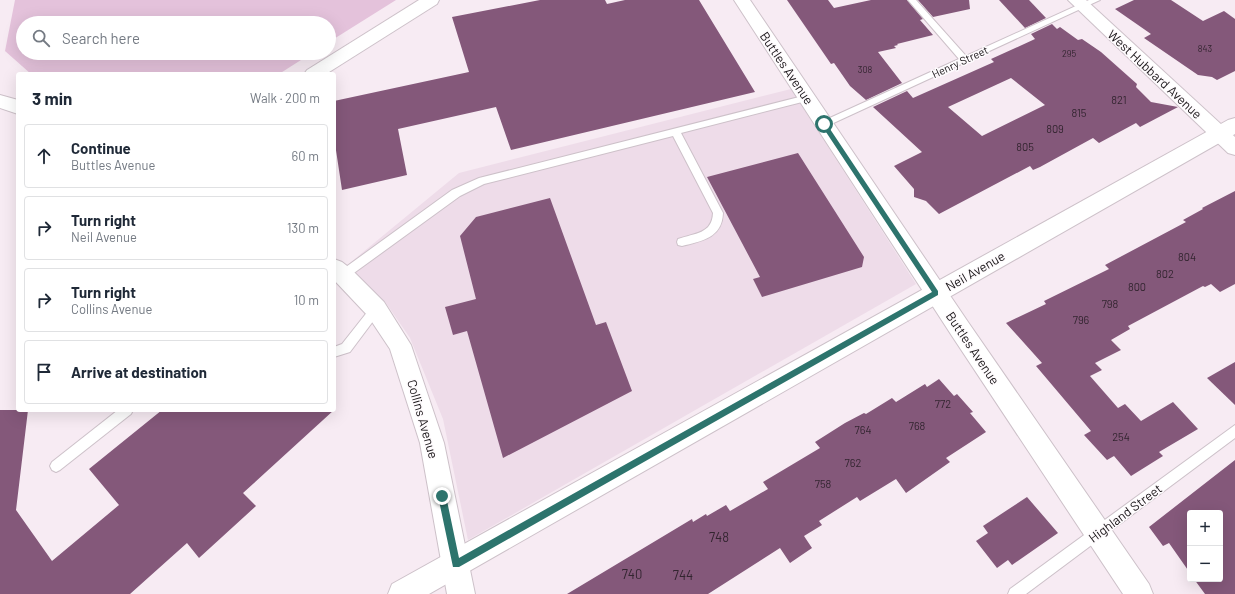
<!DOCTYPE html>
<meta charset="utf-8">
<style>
body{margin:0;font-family:Barlow,sans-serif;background:#f2f2f3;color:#1f2937}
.controls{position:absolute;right:12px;bottom:12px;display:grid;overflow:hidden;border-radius:4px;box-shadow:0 4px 16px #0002}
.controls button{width:36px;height:36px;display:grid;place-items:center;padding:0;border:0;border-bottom:1px solid #e0e1e3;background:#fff;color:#1f2937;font:20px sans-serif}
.stop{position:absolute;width:12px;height:12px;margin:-9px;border:3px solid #2d746d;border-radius:50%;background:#fff}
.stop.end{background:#2d746d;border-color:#fff;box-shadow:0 1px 4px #0008}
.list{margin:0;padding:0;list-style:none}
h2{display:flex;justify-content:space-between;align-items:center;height:52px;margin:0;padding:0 16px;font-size:17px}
h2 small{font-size:13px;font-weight:400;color:#747a83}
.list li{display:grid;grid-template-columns:26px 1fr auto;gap:12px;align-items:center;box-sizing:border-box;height:64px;margin:0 8px 8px;padding:0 8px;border:1px solid #e0e1e3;border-radius:4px}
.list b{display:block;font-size:15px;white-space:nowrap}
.list p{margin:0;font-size:13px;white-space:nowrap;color:#747a83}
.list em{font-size:13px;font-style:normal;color:#747a83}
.icon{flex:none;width:22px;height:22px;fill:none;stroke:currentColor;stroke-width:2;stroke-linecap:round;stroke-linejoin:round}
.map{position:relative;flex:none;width:1235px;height:594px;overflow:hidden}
.search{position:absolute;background:#fff;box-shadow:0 4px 16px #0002;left:16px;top:16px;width:320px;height:44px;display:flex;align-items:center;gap:10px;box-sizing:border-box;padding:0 14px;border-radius:22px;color:#747a83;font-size:15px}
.panel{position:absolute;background:#fff;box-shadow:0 4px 16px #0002;left:16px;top:72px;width:320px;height:340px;border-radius:4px}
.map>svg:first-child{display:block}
.built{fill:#eedce9}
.green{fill:#e4c2db}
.building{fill:#84587a;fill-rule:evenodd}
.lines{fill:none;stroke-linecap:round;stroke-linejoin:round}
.service-casing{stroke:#cdc1c9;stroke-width:2}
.minor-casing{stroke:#cdc1c9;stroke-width:2}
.tertiary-casing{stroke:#cdc1c9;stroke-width:2}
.service{fill:#fff;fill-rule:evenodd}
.minor{fill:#fff;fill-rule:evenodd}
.tertiary{fill:#fff;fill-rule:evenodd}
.route{fill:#2d746d}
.labels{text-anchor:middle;stroke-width:3;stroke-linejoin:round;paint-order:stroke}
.far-number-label{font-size:9px;fill:#332530}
.far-street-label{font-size:11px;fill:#181417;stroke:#fefbfd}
.number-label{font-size:11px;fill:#332530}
.street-label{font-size:13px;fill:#181417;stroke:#fefbfd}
.near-number-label{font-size:13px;fill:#332530}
</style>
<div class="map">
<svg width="1235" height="594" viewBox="0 0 1235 594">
<rect width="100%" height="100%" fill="#f7ebf3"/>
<polygon class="built" points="791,89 916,284 468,540 443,419 410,338 386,303 345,267 459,173"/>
<polygon class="green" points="15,0 396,0 329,42 329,23 23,23 23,53 312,53 279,74 31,74 5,51"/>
<g class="building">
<polygon points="540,0 605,0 607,4 625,0 699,0 755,92 511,150 496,107 398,129 407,175 342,190 334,137 334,101 469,72 452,17"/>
<polygon points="787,0 828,0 834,8 871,0 907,0 923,19 920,20 933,35 897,44 898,45 894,46 896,48 878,52 902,83 866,100 850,86 834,63 831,64"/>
<polygon points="918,0 969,0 970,9 933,17"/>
<polygon points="999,0 1029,0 1046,18 1025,28"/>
<polygon points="1134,0 1171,0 1203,21 1224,11 1235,19 1235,71 1217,80 1212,77 1198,75 1144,38 1151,34 1115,9"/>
<path d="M1052 24 1057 29 1060 27 1078 40 1082 39 1101 52 1137 84 1136 87 1151 102 1178 107 1140 127 1136 123 1099 143 1093 138 1040 167 1033 170 1030 166 939 214 926 201 914 197V189L894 166 922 152 873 107 907 91 913 98 994 62 991 59 1035 39 1031 34ZM1011 78 1045 105 982 136 948 107Z"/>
<polygon points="798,153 864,257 862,267 762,297 753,279 760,277 707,177"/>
<polygon points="1235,191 1235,284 1220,292 1211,284 1205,287 1203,286 1128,326 1130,329 1111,340 1121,350 1095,363 1102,370 1090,376 1118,408 1125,404 1141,421 1173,402 1198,429 1159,452 1163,456 1131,476 1114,456 1107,460 1084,435 1091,431 1036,366 1042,363 1006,323 1046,304 1044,301 1109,269 1105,265 1186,222 1183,220 1203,209 1202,208"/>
<polygon points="550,198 596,325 606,322 632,391 503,458 467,331 453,335 445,307 476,299 460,236 476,217"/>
<polygon points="1235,362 1235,405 1207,378"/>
<polygon points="939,379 954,396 957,394 973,412 970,413 986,432 946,458 950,462 906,493 896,479 860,501 857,497 819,521 822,525 804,536 812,548 790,563 780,548 708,594 567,594 692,519 693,522 706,514 707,516 726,505 730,511 768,489 763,482 820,448 815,442 845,423 864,413 866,414 892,398 896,402 925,384 927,387"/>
<polygon points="0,410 28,410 16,510 52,561 119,505 89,469 162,410 334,410 243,493 256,506 199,558 187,543 130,594 0,594"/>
<polygon points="1235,460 1235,594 1205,594 1194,579 1220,579 1220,513 1190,513 1190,573 1169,543 1163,546 1149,527"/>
<polygon points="1027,497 1058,533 1012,565 1008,560 997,568 976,541 988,533 983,526"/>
</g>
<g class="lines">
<defs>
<g id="service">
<polygon points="908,0 916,0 966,56 1089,0 1100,0 827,126 821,126 819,124 821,122 959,59"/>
<path d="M807 95 812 98 810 100 681 133 723 213C722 238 702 241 682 246L678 245 677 242 678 239C695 233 712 234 713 213L673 136 484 184 460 196 347 278 343 280 339 278 338 275 339 272 452 190 479 178Z"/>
<polygon points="376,304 380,306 382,309 380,312 350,352 334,357 334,347 342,344 372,306"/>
<polygon points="118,410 133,410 131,414 60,470 56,472 52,470 50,466 52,462"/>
<polygon points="1235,425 1235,438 1026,594 1008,594 1010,589"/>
</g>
<g id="minor">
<polygon points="419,0 439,0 437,4 326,74 304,74 307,70"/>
<polygon points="734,0 750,0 968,322 1149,584 1153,594 1123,594 952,336"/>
<polygon points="1068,0 1086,0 1235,137 1235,155 1228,153"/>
<polygon points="0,95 18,100 18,114 0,108"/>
<polygon points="334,259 342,262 351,269 384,302 411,345 444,443 475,594 447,594 420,443 390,349 368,316 334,280"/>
</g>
<polygon id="tertiary" points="1235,118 1235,134 429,594 388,594 392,584 1228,120"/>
</defs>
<use href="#service" class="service-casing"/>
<use href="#minor" class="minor-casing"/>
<use href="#tertiary" class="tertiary-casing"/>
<use href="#service" class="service"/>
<use href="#minor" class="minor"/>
<use href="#tertiary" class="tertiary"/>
</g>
<polygon class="route" points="822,123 826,123 938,291 938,295 459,567 453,567 438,496 439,493 445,493 446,496 459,558 932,292 822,126"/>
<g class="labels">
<g class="far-number-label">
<text x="1205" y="52">843</text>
<text x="1069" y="57">295</text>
<text x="865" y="73">308</text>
</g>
<g class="far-street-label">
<text transform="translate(960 62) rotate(-25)" y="4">Henry Street</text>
</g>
<g class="number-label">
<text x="1119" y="104">821</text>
<text x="1079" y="117">815</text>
<text x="1055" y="133">809</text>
<text x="1025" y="151">805</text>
<text x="1187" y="261">804</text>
<text x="1165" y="278">802</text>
<text x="1137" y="291">800</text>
<text x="1110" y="308">798</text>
<text x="1081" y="324">796</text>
<text x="943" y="408">772</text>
<text x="917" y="430">768</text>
<text x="863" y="434">764</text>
<text x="1121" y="441">254</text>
<text x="853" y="467">762</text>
<text x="823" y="488">758</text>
</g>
<g class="street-label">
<text transform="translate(787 68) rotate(56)" y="5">Buttles Avenue</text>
<text transform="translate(1155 74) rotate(43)" y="5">West Hubbard Avenue</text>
<text transform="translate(975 271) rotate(-30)" y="5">Neil Avenue</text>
<text transform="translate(973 348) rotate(56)" y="5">Buttles Avenue</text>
<text transform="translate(423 419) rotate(74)" y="5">Collins Avenue</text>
<text transform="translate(1125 513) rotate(-37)" y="5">Highland Street</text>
</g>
<g class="near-number-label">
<text x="719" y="542">748</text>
<text x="632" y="579">740</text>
<text x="683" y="580">744</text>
</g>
</g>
</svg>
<div class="controls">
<button>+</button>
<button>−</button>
</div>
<div class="stop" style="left:824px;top:124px"></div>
<div class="stop end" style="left:442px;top:496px"></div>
<div class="search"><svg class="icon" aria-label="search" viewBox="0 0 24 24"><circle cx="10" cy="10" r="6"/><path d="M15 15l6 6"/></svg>Search here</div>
<section class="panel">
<h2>3 min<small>Walk · 200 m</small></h2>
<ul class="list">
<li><svg class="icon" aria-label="ahead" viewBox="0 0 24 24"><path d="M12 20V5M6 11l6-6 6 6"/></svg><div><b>Continue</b><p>Buttles Avenue</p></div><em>60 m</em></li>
<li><svg class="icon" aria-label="right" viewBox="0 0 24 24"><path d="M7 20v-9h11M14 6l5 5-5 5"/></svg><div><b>Turn right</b><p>Neil Avenue</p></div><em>130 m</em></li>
<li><svg class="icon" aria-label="right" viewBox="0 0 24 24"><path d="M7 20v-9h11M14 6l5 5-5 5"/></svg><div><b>Turn right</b><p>Collins Avenue</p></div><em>10 m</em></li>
<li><svg class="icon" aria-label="arrive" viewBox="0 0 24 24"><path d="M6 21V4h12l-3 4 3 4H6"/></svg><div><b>Arrive at destination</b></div></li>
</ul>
</section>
</div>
